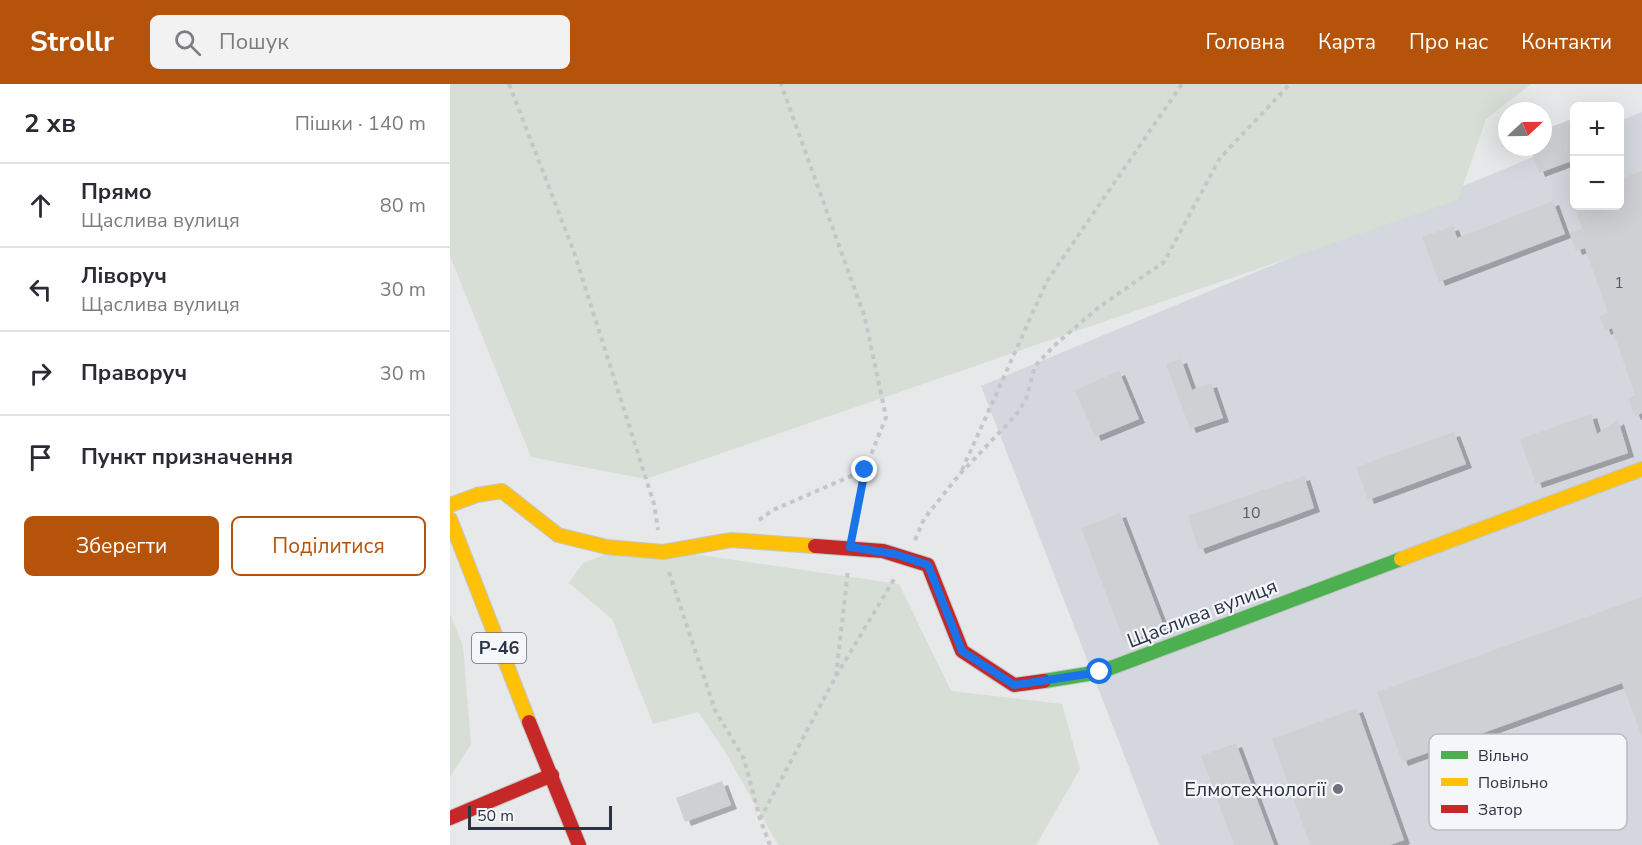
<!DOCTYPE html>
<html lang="uk">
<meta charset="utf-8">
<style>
body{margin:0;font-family:"Nunito Sans",sans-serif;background:#f2f2f3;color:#2b2b33}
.controls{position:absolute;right:18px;top:18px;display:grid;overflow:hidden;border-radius:9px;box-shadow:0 6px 24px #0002}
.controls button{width:54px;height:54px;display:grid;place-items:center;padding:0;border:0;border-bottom:2px solid #e1e1e2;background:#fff;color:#2b2b33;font:30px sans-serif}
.compass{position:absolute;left:1048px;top:18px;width:54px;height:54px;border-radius:50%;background:#fff;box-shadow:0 6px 24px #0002;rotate:68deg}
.scale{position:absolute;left:18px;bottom:15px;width:144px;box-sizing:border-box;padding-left:6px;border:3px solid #2b3445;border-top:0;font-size:16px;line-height:21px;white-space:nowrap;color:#2b3445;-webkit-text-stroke:4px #f4f6f9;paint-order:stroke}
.stop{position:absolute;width:18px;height:18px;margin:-14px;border:4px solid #1a73e8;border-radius:50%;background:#fff}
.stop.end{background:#1a73e8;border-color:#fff;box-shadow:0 2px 6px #0008}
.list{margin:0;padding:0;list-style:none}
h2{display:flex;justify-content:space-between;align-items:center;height:78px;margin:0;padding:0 24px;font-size:26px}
h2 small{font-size:20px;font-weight:400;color:#7c7c81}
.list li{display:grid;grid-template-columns:39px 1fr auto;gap:18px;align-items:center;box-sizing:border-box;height:84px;padding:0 24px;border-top:2px solid #e1e1e2}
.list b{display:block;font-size:22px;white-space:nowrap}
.list p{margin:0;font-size:20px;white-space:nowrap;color:#7c7c81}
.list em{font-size:20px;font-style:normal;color:#7c7c81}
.actions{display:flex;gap:12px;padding:18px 24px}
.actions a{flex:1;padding:14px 0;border:2px solid #b45309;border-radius:9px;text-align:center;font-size:21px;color:#b45309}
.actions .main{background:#b45309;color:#fff}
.icon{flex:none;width:33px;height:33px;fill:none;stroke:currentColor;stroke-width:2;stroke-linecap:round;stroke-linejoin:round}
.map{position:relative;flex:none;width:1192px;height:761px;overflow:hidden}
header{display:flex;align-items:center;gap:36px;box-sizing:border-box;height:84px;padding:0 30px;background:#b45309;color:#fff}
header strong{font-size:28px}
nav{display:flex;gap:33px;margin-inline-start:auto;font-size:21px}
.search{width:420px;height:54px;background:#f2f2f3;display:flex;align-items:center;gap:15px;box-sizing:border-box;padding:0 21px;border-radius:9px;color:#7c7c81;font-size:22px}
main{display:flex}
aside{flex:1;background:#fff}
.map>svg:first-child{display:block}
.built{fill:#d4d7dd}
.green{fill:#d6ded6}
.building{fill:#ced0d3;filter:url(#shadow)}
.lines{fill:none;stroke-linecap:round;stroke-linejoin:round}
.fast-casing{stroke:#c4c6c8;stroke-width:16}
.slow-casing{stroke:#c4c6c8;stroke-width:16}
.jam-casing{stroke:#c4c6c8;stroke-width:16}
.path{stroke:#c5c6ca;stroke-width:4;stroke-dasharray:4.5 4.5;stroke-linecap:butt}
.fast{stroke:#4caf50;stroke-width:14}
.slow{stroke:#ffc107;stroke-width:14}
.jam{stroke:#c62828;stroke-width:14}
.route{stroke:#1a73e8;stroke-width:8}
.poi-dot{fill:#6c737f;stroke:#f4f6f9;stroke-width:2}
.labels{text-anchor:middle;stroke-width:4.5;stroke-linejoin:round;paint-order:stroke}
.number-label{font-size:16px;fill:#545c69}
.shield{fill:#f4f6f9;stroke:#676e7b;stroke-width:1.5}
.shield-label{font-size:18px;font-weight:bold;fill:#2b3445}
.street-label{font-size:20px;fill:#2b3445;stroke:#f4f6f9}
.poi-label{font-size:20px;fill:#2b3445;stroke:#f4f6f9;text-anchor:end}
.key{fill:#f4f6f9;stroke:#b8bcc3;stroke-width:1.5}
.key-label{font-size:16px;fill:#2b3445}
</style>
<header>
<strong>Strollr</strong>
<div class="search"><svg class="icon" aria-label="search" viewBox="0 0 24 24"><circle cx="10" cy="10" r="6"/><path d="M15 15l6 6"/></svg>Пошук</div>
<nav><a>Головна</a><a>Карта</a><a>Про нас</a><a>Контакти</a></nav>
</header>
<main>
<aside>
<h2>2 хв<small>Пішки · 140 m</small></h2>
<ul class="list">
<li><svg class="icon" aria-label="ahead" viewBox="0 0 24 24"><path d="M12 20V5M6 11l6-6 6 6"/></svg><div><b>Прямо</b><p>Щаслива вулиця</p></div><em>80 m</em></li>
<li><svg class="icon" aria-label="left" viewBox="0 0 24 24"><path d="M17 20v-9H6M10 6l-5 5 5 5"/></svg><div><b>Ліворуч</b><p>Щаслива вулиця</p></div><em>30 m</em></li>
<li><svg class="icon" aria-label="right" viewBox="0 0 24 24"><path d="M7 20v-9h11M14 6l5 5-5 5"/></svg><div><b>Праворуч</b></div><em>30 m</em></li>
<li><svg class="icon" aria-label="arrive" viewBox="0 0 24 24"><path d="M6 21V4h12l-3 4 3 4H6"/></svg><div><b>Пункт призначення</b></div></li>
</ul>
<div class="actions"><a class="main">Зберегти</a><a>Поділитися</a></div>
</aside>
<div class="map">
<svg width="1192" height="761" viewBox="0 0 1192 761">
<defs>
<filter id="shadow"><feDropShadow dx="6" dy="4" stdDeviation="0" flood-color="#0004"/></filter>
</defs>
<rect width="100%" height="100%" fill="#e6e8ea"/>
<polygon class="built" points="1192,28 1192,761 709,761 531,302 1124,56 1124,122 1170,122 1170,37"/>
<g class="green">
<polygon points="0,0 1081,0 1036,35 1008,116 196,395 81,373 0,172"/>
<polygon points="181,461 449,500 501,607 612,620 630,685 586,761 328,761 274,666 248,628 203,640 162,535 119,499 133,479"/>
<polygon points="0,530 13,562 21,660 0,693"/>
</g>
<g class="building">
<polygon points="1122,35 1124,76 1089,89 1080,63 1093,63 1093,46"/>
<polygon points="1192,87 1192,329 1185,332 1178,314 1185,311 1162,244 1155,247 1149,232 1158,229 1135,164 1126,167 1120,149 1132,145 1120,112 1124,111 1124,122 1170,122 1170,95"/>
<polygon points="1103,117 1115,150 989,198 972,153 1003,142 1007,154"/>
<polygon points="731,275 742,306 761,299 773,334 740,345 716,280"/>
<polygon points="669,287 689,335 645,353 625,306"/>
<polygon points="1141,330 1147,350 1168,336 1178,369 1086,400 1070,355"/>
<polygon points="1004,348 1016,380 918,416 906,383"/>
<polygon points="854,392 864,424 749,466 738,432"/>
<polygon points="670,429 714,543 675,559 631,444"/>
<polygon points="1192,513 1192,653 1172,599 952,678 927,608"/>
<polygon points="907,624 954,756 940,761 860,761 822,655"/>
<polygon points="786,659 824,761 784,761 751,672"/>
<polygon points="272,697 281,721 235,738 226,714"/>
</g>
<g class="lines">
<defs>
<polyline id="fast" points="594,597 650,588 951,475"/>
<g id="slow">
<polyline points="0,421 27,411 52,407 108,451 157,463 213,468 281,456 365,462"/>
<polyline points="0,435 79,638"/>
<polyline points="951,475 1192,385"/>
</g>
<g id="jam">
<polyline points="365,462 433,467 478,481 512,567 564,601 594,597"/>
<polyline points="79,638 129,761"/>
<polyline points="0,734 102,691"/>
</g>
</defs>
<use href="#fast" class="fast-casing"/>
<use href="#slow" class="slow-casing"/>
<use href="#jam" class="jam-casing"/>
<g class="path">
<polyline points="59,0 124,168 204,420 208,446"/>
<polyline points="512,386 597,197 732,0"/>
<polyline points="309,436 323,426 415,386 436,333 415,234 331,0"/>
<polyline points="404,443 415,386"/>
<polyline points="465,456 474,435 509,391 566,331 576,315 585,282 606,260 649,223 714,178 770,74 840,0"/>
<polyline points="219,488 265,626 294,675 310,735 320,761"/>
<polyline points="386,592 446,492"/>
<polyline points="310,735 386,592 398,486"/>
</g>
<use href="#fast" class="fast"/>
<use href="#slow" class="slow"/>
<use href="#jam" class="jam"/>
</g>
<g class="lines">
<polyline class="route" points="415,386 400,463 445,470 478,481 512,567 564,601 650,588"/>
</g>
<circle class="poi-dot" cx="888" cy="705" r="6"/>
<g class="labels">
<g class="number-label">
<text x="1169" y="204">1</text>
<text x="801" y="434">10</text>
</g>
<rect class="shield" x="22" y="549" width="54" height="30" rx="4.5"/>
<g class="shield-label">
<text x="49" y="570">Р-46</text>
</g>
<g class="street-label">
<text transform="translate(752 529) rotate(-21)" y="7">Щаслива вулиця</text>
</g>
<g class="poi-label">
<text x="876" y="712">Елмотехнології</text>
</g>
</g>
<rect x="979" y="650" width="198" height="96" rx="9" class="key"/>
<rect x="991" y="667" width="27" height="8" fill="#4caf50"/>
<rect x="991" y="694" width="27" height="8" fill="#ffc107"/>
<rect x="991" y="721" width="27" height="8" fill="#c62828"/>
<g class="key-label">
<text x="1028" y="677">Вільно</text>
<text x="1028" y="704">Повільно</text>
<text x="1028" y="731">Затор</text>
</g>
</svg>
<div class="controls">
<button>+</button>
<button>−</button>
</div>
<svg class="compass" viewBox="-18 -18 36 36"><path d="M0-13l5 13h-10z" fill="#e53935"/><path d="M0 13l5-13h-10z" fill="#7c7c81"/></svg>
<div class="scale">50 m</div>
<div class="stop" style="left:650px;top:588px"></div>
<div class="stop end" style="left:415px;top:386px"></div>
</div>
</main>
